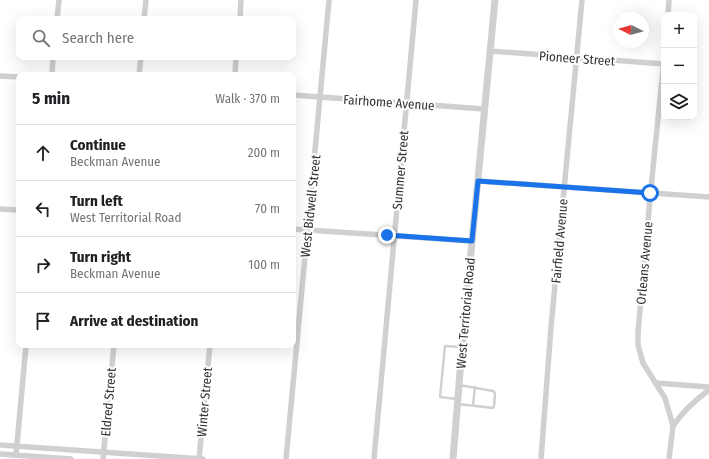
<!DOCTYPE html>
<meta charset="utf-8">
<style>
body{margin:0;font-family:"Fira Sans Condensed",sans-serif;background:#f2f2f2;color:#202124}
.controls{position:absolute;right:12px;top:12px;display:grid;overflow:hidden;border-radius:8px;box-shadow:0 4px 16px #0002}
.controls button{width:36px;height:36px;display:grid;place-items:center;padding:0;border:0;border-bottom:1px solid #e0e0e0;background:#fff;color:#202124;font:20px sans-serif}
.compass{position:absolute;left:613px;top:12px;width:36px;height:36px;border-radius:50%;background:#fff;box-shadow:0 4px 16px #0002;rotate:275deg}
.stop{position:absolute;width:12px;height:12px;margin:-9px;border:3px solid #1a73e8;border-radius:50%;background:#fff}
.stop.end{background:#1a73e8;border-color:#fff;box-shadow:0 1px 4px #0008}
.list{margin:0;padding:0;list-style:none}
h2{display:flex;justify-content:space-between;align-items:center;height:52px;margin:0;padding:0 16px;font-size:17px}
h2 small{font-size:13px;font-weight:400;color:#757577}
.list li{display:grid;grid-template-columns:26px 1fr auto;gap:12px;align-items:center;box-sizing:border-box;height:56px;padding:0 16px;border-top:1px solid #e0e0e0}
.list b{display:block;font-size:15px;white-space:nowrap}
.list p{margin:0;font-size:13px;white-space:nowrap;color:#757577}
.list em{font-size:13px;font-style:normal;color:#757577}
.icon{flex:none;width:22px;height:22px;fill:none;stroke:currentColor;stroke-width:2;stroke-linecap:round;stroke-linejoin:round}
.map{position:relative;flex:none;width:709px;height:459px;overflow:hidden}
.search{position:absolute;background:#fff;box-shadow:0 4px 16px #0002;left:16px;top:16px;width:280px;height:44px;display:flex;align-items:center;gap:10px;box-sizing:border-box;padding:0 14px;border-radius:8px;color:#757577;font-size:15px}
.panel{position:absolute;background:#fff;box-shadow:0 4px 16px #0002;left:16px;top:72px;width:280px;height:276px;border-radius:8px}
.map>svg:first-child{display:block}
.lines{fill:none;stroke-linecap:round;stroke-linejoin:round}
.service{stroke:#d0d0d0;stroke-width:2.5}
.minor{stroke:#d0d0d0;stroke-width:5.5}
.tertiary{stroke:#d0d0d0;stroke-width:7}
.route{stroke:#1a73e8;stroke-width:5}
.labels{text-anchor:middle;stroke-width:4;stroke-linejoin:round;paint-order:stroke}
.street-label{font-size:13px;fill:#333;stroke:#fff}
</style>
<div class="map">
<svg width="709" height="459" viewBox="0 0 709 459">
<rect width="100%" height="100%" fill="#fff"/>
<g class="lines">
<g class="service">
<polyline points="457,399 440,397 445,346 461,347"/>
<polyline points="458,404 493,408 494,406 495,393 493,391 459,385"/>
<polyline points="473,405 475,387"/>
</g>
<g class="minor">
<polyline points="668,15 669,0"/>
<polyline points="57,19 59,0"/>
<polyline points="144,19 146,0"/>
<polyline points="240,19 241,0"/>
<polyline points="490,51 664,64"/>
<polyline points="664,59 651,188 638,332 638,345 643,363 665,398 673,426 669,459"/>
<polyline points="52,75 53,57"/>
<polyline points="139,75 141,57"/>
<polyline points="235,75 236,57"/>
<polyline points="0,76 19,77"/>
<polyline points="293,95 484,109"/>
<polyline points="478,181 709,197"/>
<polyline points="0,209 19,210"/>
<polyline points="293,229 472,241"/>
<polyline points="656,383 709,387"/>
<path d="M673 426C683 411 694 401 709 390"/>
<polyline points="0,445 203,459"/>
<polyline points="0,454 71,459"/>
<polyline points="16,455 26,345"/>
<polyline points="103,459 114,345"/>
<polyline points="199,459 210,345"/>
<polyline points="286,459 320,97 329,0"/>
<polyline points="374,459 416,0"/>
<polyline points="541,459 551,327 582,0"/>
</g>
<polyline class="tertiary" points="453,459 462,347 495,0"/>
</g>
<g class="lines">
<polyline class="route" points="387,235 472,241 478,181 650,193"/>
</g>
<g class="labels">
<g class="street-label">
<text transform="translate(577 58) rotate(4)" y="5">Pioneer Street</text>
<text transform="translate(389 102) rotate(4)" y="5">Fairhome Avenue</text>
<text transform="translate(400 170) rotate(-85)" y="5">Summer Street</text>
<text transform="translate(310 206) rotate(-84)" y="5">West Bidwell Street</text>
<text transform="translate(559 241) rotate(-85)" y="5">Fairfield Avenue</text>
<text transform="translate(644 263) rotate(-85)" y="5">Orleans Avenue</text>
<text transform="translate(465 313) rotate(-85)" y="5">West Territorial Road</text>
<text transform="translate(108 402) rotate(-85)" y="5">Eldred Street</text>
<text transform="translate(204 402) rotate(-85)" y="5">Winter Street</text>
</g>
</g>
</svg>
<div class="controls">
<button>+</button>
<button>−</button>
<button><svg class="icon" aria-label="layers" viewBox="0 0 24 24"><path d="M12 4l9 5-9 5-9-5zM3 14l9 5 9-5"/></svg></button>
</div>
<svg class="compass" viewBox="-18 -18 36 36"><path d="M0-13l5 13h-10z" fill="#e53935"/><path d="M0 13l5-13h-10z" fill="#757577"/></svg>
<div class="stop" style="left:650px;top:193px"></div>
<div class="stop end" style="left:387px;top:235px"></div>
<div class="search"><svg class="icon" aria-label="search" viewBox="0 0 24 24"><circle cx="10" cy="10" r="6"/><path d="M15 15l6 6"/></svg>Search here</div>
<section class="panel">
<h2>5 min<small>Walk · 370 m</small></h2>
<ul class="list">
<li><svg class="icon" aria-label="ahead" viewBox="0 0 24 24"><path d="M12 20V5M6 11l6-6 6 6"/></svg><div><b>Continue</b><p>Beckman Avenue</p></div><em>200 m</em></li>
<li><svg class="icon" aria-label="left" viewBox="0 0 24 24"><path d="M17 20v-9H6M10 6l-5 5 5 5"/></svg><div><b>Turn left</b><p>West Territorial Road</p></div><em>70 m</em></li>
<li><svg class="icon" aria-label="right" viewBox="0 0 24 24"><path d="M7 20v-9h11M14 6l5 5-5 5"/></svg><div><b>Turn right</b><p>Beckman Avenue</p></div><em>100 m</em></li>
<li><svg class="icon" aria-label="arrive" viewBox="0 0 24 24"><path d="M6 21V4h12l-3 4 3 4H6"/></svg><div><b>Arrive at destination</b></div></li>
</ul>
</section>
</div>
